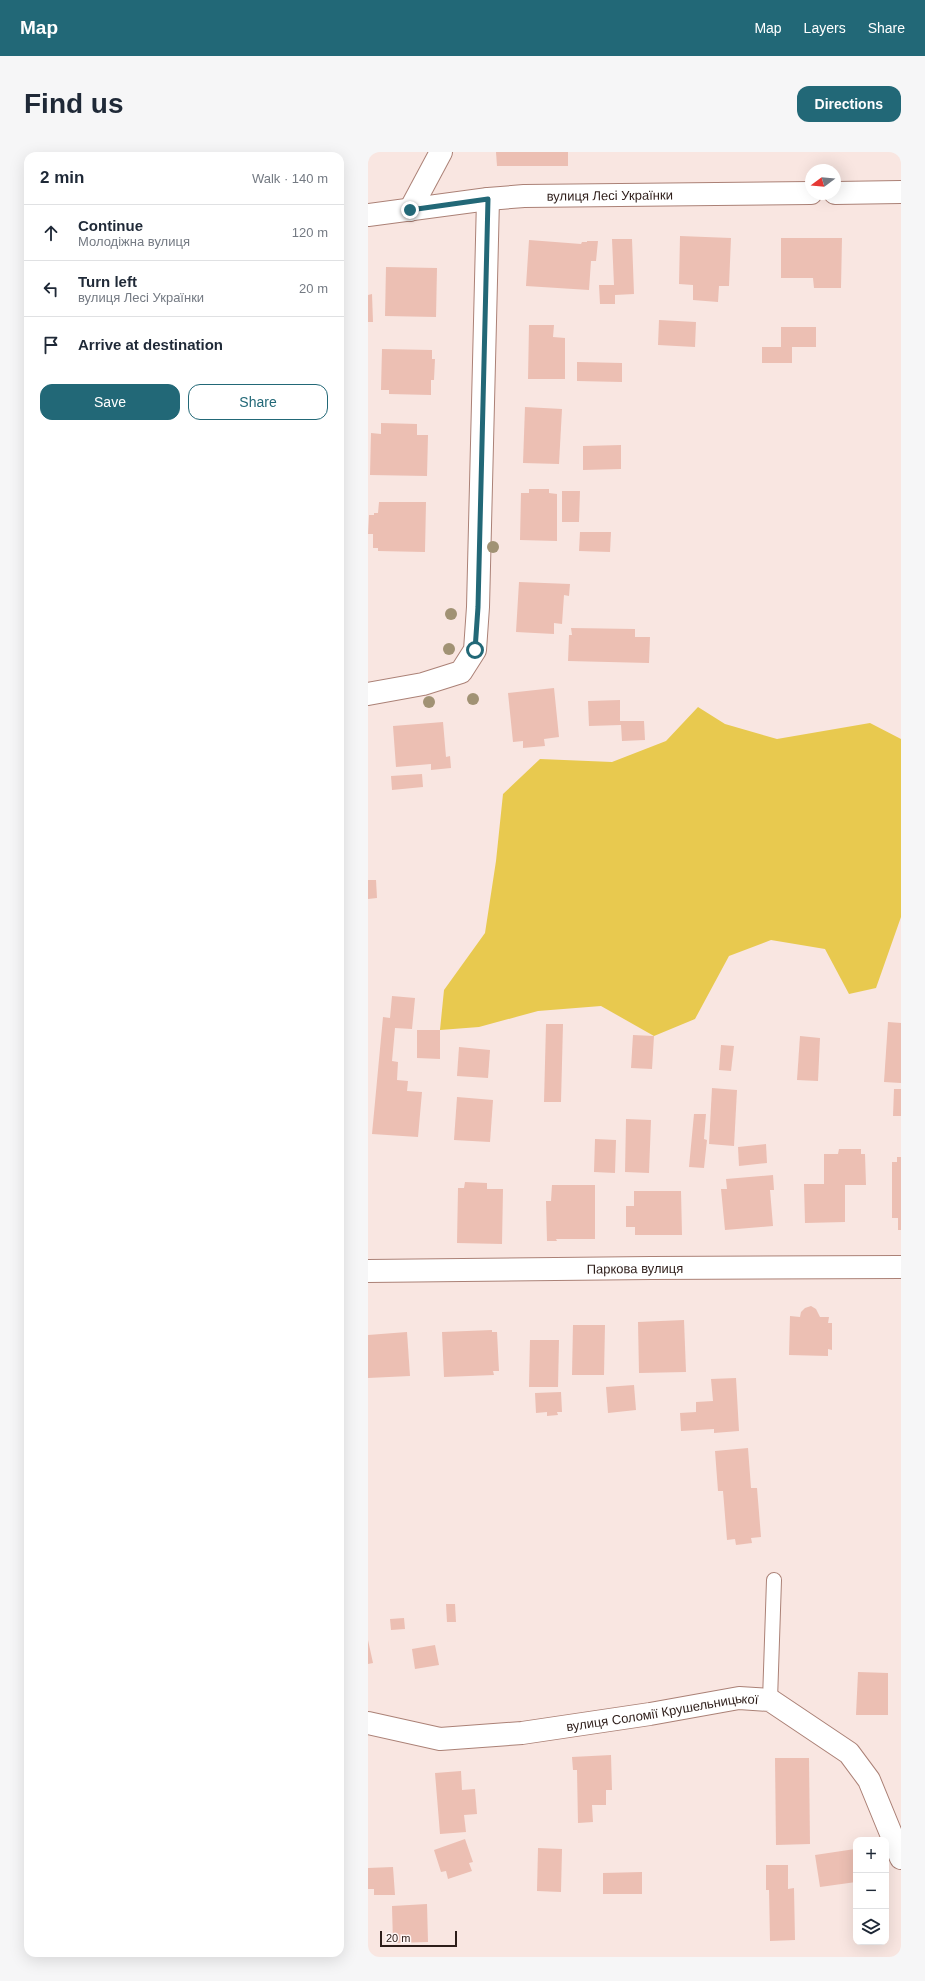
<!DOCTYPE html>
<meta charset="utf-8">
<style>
body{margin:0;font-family:Arial,sans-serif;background:#f6f6f7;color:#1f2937}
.controls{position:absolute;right:12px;bottom:12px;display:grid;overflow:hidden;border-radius:8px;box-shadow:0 4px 16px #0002}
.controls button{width:36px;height:36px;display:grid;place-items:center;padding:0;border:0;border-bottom:1px solid #e0e1e3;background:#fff;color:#1f2937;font:20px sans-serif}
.compass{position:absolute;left:437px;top:12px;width:36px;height:36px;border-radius:50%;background:#fff;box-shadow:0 4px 16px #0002;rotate:254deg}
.scale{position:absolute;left:12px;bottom:10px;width:77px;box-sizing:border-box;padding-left:4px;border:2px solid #2d1d19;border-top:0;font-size:11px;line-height:14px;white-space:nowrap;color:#2d1d19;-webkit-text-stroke:3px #fff5f3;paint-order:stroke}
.stop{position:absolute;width:12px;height:12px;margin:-9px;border:3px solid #226877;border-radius:50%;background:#fff}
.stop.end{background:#226877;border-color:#fff;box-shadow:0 1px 4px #0008}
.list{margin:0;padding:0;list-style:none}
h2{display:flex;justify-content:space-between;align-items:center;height:52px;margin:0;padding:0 16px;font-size:17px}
h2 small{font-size:13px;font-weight:400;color:#747a83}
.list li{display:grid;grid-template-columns:26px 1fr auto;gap:12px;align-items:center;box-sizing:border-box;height:56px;padding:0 16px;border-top:1px solid #e0e1e3}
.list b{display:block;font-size:15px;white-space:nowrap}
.list p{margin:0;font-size:13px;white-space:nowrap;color:#747a83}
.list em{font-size:13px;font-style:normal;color:#747a83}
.actions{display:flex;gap:8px;padding:12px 16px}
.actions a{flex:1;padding:9px 0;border:1px solid #226877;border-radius:12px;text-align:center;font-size:14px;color:#226877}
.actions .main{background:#226877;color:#fff}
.icon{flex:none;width:22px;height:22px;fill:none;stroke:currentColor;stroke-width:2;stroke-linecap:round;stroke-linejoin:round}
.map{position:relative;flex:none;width:533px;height:1805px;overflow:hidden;border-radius:12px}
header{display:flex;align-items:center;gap:24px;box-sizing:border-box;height:56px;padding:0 20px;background:#226877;color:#fff}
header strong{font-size:19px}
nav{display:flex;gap:22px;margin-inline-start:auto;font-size:14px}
.intro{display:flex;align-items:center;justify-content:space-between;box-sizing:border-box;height:96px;padding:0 24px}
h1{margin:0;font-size:28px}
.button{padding:10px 18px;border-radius:12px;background:#226877;color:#fff;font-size:14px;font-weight:700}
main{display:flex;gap:24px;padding:0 24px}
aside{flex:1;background:#fff;border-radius:12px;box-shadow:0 4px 16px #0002}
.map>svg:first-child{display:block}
.green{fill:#e8c94f}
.building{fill:#ecbfb3}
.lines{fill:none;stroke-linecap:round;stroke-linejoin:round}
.lane-casing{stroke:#ab8176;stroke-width:16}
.street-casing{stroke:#ab8176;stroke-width:24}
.lane{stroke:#fff;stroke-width:14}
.street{stroke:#fff;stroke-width:22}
.tree{fill:#a19274}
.route{stroke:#226877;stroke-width:5}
.labels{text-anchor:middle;stroke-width:3;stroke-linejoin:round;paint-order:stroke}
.street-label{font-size:13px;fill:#2d1d19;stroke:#fff5f3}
</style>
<header>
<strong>Map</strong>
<nav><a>Map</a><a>Layers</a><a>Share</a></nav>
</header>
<div class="intro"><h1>Find us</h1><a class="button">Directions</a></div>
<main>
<aside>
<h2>2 min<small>Walk · 140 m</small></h2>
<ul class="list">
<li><svg class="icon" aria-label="ahead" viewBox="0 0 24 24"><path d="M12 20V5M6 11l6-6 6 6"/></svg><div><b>Continue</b><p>Молодіжна вулиця</p></div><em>120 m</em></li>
<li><svg class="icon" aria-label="left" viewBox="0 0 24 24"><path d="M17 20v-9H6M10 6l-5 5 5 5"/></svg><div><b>Turn left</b><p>вулиця Лесі Українки</p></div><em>20 m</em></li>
<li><svg class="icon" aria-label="arrive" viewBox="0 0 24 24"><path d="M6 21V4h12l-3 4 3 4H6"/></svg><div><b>Arrive at destination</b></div></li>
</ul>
<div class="actions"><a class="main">Save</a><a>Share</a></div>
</aside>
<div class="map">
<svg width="533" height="1805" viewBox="0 0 533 1805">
<rect width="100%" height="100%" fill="#f9e6e1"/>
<polygon class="green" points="330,555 357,572 409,587 502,571 533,587 533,765 508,836 481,842 457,797 403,788 361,804 327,867 286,884 233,854 170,859 111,875 72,878 76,838 117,781 128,709 135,642 172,607 244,610 298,589"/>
<g class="building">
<polygon points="128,0 200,0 200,14 129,14"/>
<polygon points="312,84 363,86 361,134 351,134 350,150 325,148 325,133 311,132"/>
<polygon points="413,86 474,86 473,136 446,136 445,126 413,126"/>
<polygon points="244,87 264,87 266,142 247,143 247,152 232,152 231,133 246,133"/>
<polygon points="161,88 213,92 214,90 219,90 219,89 230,89 228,109 223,109 221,138 158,134"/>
<polygon points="18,115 69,116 68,165 17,164"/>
<polygon points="4,142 5,170 0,170 0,143"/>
<polygon points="291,168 328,170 327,195 290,193"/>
<polygon points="161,173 186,173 185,185 197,186 197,227 160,227"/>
<polygon points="413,175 448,175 448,195 424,195 424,211 394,211 394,195 413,195"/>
<polygon points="14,197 64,198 64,207 67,207 66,228 63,228 63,243 21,242 21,238 13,238"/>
<polygon points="209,210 254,211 254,230 209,229"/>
<polygon points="157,255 194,257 191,312 155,311"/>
<polygon points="13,271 49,272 49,283 60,283 59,324 2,323 3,281 13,282"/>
<polygon points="253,293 253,317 215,318 215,294"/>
<polygon points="161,337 181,337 181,341 189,342 189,389 152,388 153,341 161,341"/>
<polygon points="194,339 212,339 211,370 194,370"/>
<polygon points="11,350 58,350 57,400 10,399 10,396 5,396 5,382 0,382 1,363 6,363 6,361 10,361"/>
<polygon points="212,380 243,380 242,400 211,399"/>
<polygon points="151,430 202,432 201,444 196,443 194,472 186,471 186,482 148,480"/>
<polygon points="203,476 267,477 267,485 282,485 281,511 200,509 201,483 204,483"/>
<polygon points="186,536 191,585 176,587 177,594 155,596 155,589 145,590 140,541"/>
<polygon points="252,548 252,569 276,569 277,588 254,589 253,573 221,574 220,549"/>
<polygon points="75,570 78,605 82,604 83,616 63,618 63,612 28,615 25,574"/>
<polygon points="54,622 55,635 24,638 23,624"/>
<polygon points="0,728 8,728 9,746 0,747"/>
<polygon points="24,844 47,846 44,877 27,876 24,909 30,910 29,928 40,929 39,939 54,940 50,985 4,982 15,865 22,866"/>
<polygon points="520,870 533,871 533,931 516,930"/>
<polygon points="178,872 195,872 193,950 176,950"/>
<polygon points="49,878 72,878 72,907 49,906"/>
<polygon points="265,883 286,884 284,917 263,916"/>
<polygon points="432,884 452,886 450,929 429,928"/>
<polygon points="353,893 366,894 363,919 351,918"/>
<polygon points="91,895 122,898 120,926 89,924"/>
<polygon points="344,936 369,938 366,994 341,992"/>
<polygon points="526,937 533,937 533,964 525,964"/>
<polygon points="89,945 125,948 122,990 86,988"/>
<polygon points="326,962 338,962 336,987 339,988 336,1016 321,1015"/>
<polygon points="258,967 283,968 281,1021 257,1020"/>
<polygon points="227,987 248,988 247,1021 226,1020"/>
<polygon points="398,992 399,1011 371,1014 370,995"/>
<polygon points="471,997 493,997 493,1002 497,1002 498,1033 477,1033 477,1070 437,1071 436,1032 456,1032 456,1002 470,1002"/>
<polygon points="529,1005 533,1005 533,1078 530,1078 530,1066 524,1066 524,1010 529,1010"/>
<polygon points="405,1023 406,1038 402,1038 405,1074 357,1078 353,1037 359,1037 358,1027"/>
<polygon points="97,1030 119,1031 119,1037 135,1037 134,1092 89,1091 90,1036 96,1036"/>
<polygon points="184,1033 227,1033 227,1087 188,1087 189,1089 179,1089 178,1049 183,1049"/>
<polygon points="266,1039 313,1039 314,1083 267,1083 267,1075 258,1075 258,1054 266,1054"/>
<polygon points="443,1154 448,1157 452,1165 461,1165 460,1171 464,1171 464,1198 460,1197 460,1204 421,1203 422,1164 432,1165 433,1160 437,1156"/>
<polygon points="316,1168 318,1220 271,1221 270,1170"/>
<polygon points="205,1173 237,1173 236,1223 204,1223"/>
<polygon points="124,1178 124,1180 129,1180 131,1219 125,1219 126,1223 76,1225 74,1180"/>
<polygon points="39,1180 42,1224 0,1226 0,1183"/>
<polygon points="162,1188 191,1188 190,1235 161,1235"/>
<polygon points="368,1226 371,1279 346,1281 346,1277 313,1279 312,1261 328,1260 328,1250 345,1249 343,1227"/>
<polygon points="266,1233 268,1258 240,1261 238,1235"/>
<polygon points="193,1240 194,1260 189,1260 190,1263 179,1264 179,1260 168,1261 167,1241"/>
<polygon points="380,1296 383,1336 389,1336 393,1385 383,1386 384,1391 368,1393 367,1387 359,1388 355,1339 350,1339 347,1299"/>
<polygon points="78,1452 87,1452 88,1470 79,1470"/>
<polygon points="36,1466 37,1477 23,1478 22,1467"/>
<polygon points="0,1488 5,1511 0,1512"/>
<polygon points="67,1493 71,1513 47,1517 44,1497"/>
<polygon points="490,1520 520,1521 520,1563 488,1563"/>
<polygon points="243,1603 244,1638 238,1638 238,1653 224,1653 225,1670 210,1671 209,1618 205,1618 204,1605"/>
<polygon points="407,1606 441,1606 442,1692 408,1693"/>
<polygon points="93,1619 94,1638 107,1637 109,1662 96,1663 98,1680 72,1682 67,1621"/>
<polygon points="97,1687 105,1710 101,1711 104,1719 80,1727 78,1719 73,1720 66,1698"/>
<polygon points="170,1696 194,1697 193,1740 169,1739"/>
<polygon points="487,1697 488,1730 452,1735 447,1703"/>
<polygon points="398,1713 420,1713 420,1737 426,1736 427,1788 402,1789 401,1738 398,1738"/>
<polygon points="25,1715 27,1743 6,1743 6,1737 0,1737 0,1716"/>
<polygon points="274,1720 274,1742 235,1742 235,1721"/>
<polygon points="59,1752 60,1790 25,1791 24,1754"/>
</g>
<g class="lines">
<defs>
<polyline id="lane" points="402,1548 406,1428"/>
<g id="street">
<polyline points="467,41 533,40"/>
<polyline points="42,58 73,0"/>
<path id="s1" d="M0 63 120 47 156 44 443 41"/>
<polyline points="0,542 55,532 93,520 107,498 110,455 120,47"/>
<path id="s2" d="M0 1119 283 1116 533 1115"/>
<path id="s3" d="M0 1571 72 1587 154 1581 282 1562 371 1546 402 1548 481 1601 501 1628 533 1706"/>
</g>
</defs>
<use href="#lane" class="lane-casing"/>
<use href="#street" class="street-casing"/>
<use href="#lane" class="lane"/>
<use href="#street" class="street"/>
</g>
<g class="tree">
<circle cx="125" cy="395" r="6"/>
<circle cx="83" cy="462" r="6"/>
<circle cx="81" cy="497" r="6"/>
<circle cx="105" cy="547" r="6"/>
<circle cx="61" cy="550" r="6"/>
</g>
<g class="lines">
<polyline class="route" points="42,58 120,47 110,455 107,498"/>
</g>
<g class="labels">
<g class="street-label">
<text dy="5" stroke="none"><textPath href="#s1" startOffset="243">вулиця Лесі Українки</textPath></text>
<text dy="5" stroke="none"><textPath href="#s2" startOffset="267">Паркова вулиця</textPath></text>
<text dy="5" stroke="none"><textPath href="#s3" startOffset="298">вулиця Соломії Крушельницької</textPath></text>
</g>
</g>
</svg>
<div class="controls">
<button>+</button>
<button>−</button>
<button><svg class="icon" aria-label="layers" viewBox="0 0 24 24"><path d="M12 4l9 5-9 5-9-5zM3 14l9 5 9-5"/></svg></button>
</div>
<svg class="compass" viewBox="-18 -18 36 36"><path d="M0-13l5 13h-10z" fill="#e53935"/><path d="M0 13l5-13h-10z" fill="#747a83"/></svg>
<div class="scale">20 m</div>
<div class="stop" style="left:107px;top:498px"></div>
<div class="stop end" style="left:42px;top:58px"></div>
</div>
</main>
